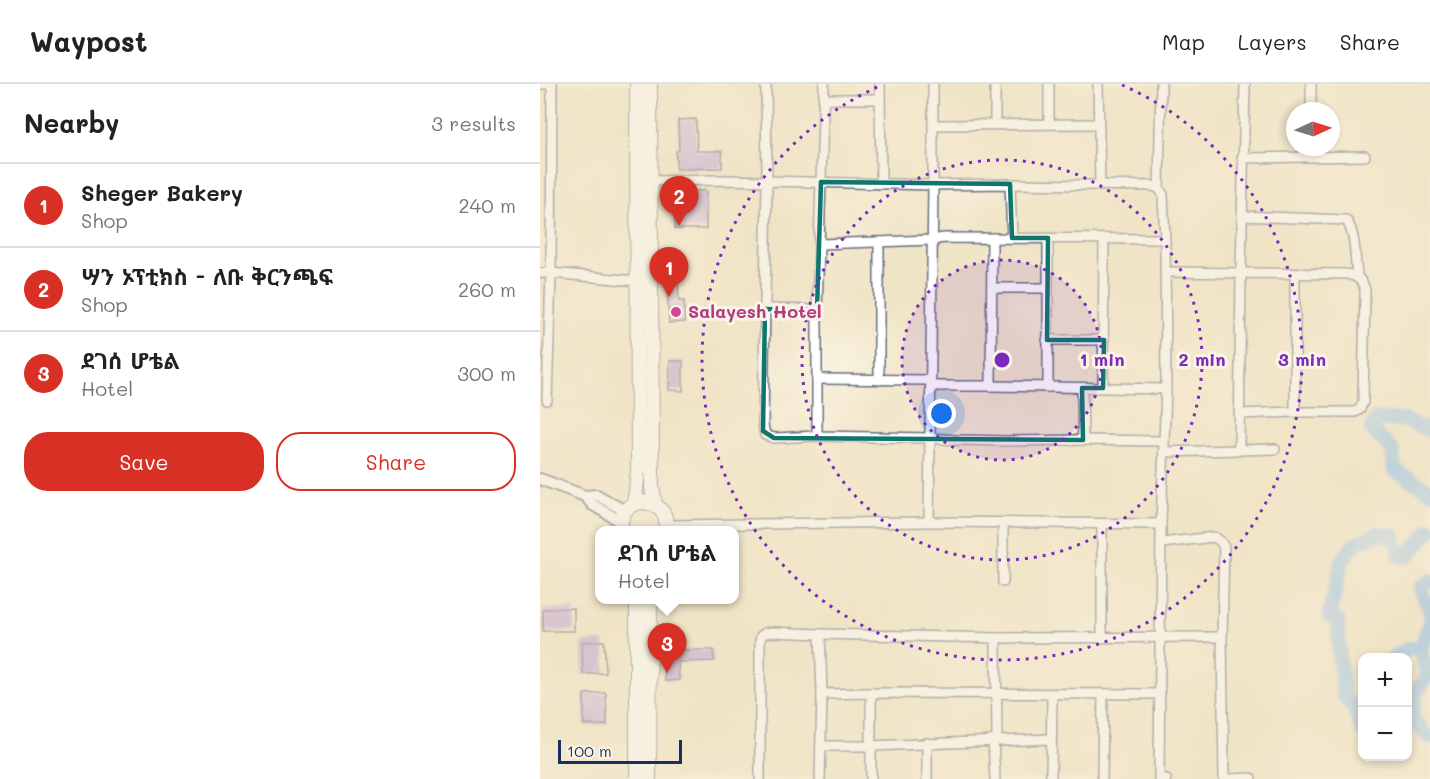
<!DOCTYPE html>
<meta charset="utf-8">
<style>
body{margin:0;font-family:Mali,"Noto Sans Ethiopic",sans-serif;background:#f2f2f2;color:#222}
.controls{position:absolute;right:18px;bottom:18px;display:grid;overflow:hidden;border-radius:12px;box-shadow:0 3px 9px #0003}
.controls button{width:54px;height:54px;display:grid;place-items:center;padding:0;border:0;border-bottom:2px solid #e0e0e0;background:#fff;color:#222;font:30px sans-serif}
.compass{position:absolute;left:746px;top:18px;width:54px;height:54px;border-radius:50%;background:#fff;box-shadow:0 3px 9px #0003;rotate:86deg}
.scale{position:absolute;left:18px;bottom:15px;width:124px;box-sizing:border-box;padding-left:6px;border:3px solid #1b2f5e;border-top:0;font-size:16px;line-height:21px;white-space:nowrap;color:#1b2f5e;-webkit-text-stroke:4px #fcf5e5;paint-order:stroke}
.you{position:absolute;left:402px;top:330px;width:21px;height:21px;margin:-15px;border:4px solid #fff;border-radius:50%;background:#1a73e8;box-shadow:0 0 0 9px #1a73e833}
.badge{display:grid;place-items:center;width:39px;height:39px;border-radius:50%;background:#d93025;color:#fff;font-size:20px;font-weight:700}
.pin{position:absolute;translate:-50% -50px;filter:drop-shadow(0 2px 3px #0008)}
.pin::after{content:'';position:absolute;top:32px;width:21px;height:18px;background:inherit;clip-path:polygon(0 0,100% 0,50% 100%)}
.popup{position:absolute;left:55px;top:442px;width:144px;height:78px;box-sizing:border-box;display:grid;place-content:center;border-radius:12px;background:#fff;filter:drop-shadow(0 2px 4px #0005);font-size:20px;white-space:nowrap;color:#767676}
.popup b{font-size:22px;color:#222}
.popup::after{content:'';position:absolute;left:50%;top:100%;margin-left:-12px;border:12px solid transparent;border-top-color:#fff}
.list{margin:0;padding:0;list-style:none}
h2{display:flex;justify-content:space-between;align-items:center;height:78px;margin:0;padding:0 24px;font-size:26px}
h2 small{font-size:20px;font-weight:400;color:#767676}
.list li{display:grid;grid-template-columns:39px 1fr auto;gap:18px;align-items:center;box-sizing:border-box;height:84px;padding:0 24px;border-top:2px solid #e0e0e0}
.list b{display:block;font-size:22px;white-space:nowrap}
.list p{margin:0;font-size:20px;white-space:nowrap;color:#767676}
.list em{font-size:20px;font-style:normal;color:#767676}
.actions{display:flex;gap:12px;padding:18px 24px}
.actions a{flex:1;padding:14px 0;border:2px solid #d93025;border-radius:24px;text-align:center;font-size:21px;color:#d93025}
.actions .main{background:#d93025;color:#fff}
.map{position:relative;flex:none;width:890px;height:695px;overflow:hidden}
header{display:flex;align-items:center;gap:36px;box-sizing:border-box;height:84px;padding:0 30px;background:#fff;border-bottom:2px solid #e0e0e0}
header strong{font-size:28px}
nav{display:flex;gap:33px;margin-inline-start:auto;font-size:21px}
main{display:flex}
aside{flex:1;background:#fff}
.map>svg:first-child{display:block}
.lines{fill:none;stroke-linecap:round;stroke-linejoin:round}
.river{stroke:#82b9f1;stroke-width:15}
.building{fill:#bb9bda}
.minor-casing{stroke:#666e82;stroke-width:12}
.tertiary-casing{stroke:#666e82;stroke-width:14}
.primary-casing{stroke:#666e82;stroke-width:16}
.minor{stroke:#fff;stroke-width:9}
.tertiary{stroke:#fff;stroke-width:10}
.primary{stroke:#fff;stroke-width:14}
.marked{fill:none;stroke:#0f766e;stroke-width:4.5;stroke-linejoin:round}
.ring{fill:none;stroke:#7b2cbf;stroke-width:3;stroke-dasharray:3 6}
.hotel-dot{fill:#d1479c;stroke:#fcf5e5;stroke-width:2}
.labels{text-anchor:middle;stroke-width:6;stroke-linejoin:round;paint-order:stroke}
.hotel-label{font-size:18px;font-weight:bold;fill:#b23c85;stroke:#fcf5e5;text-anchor:start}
.centre{fill:#7b2cbf;stroke:#fcf5e5;stroke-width:3}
.ring-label{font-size:18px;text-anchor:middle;font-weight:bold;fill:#7b2cbf;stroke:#fcf5e5;stroke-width:6;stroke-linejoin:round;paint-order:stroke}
</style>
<header>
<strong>Waypost</strong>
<nav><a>Map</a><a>Layers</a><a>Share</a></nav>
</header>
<main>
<aside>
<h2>Nearby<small>3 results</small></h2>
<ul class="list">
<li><span class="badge">1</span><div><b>Sheger Bakery</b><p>Shop</p></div><em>240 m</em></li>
<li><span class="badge">2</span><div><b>ሣን ኦፕቲክስ - ለቡ ቅርንጫፍ</b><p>Shop</p></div><em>260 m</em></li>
<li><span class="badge">3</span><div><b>ደገሰ ሆቴል</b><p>Hotel</p></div><em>300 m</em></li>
</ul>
<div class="actions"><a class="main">Save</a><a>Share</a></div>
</aside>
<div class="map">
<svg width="890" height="695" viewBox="0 0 890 695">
<rect width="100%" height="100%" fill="#fcf5e5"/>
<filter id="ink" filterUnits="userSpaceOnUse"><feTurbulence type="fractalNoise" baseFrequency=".0167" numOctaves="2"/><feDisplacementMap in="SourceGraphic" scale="12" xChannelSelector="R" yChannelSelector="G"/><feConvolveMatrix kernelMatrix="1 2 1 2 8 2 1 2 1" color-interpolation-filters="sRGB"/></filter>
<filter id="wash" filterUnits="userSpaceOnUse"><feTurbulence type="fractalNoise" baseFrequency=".008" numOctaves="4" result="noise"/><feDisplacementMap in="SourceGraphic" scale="24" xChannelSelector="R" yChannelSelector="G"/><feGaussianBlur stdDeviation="1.35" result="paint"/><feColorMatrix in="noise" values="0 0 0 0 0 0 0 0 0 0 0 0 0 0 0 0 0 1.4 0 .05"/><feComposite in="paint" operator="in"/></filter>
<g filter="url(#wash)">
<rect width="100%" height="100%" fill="#f0e4c6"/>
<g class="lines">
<g class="river">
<polyline points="890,347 863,336 836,335 831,345 853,367 854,386 890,407"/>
<polyline points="890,497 880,504 890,527"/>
<polyline points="890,536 881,566 887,591 877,608 871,631 885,650 890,653"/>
<polyline points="852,574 869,564 881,566"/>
<polyline points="822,647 815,626 803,611 799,567 798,536 789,532 802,477 814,461 837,450 854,452 861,473 868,472 890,446"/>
</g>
</g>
<g id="blocks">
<g class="building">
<polygon points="156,35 157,67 182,67 182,84 136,85 136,67 139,67 138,36"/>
<polygon points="135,106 166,107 166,145 135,145"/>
<polygon points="127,196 138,196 139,217 144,217 145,238 129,239"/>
<polygon points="130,277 143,277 143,307 129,306"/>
<polygon points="34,524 34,547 3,547 3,525"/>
<polygon points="64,557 66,589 43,590 42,558"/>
<polygon points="124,566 173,566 174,577 138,578 139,596 125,597"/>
<polygon points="66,609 67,641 44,641 44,610"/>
</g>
</g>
</g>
<g filter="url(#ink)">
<use href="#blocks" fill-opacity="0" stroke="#666e82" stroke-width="1.5"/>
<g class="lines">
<defs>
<g id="minor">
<polyline points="0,0 12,0 11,189 97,197"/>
<polyline points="226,0 227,97 223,341 225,351 234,354 277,352 390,354 416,356 466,357 543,356 624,357"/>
<polyline points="340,0 341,100"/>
<polyline points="455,0 455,40"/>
<polyline points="558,0 560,102"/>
<polyline points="621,0 619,104 623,111 625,155 626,305 621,440 619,695 626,695"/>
<polyline points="771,0 771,27"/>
<polyline points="284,15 340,15"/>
<polyline points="509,40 509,0"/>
<polyline points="393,41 558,40"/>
<polyline points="702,74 825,72"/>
<polyline points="105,97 186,96 393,101 470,100 612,102 619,104"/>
<polyline points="470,100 472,154"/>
<path d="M702 132 806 136C816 149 815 176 817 192"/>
<polyline points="279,160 392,156 404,154 625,155"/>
<polyline points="626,188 701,189 705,0"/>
<polyline points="0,189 11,189 7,316"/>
<polyline points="452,204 508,204"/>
<polyline points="225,225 277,226"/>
<polyline points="507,256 564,256"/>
<polyline points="277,295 390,296"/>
<polyline points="339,296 339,159"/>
<polyline points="391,302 451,302 626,305"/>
<polyline points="451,302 452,154"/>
<polyline points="508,303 508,154"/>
<polyline points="542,304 543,356"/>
<polyline points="563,304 564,155"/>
<polyline points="755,328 755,190"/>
<polyline points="277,352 277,226 284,0"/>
<path d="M699 366 701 189 807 190C818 193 822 195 825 206L823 318 820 325 815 328H755L699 330"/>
<polyline points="624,368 735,365"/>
<polyline points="389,438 393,101 393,0"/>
<polyline points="463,439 463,498"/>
<polyline points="127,441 389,438 621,440"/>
<polyline points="621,459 674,453 680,457 684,463 682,553 684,695"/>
<polyline points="562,553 562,440"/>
<polyline points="456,554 457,656"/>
<polyline points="282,610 331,609 620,610"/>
<polyline points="453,656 455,695"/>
<polyline points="387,659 387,695"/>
<polyline points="281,662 331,662 511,655"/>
<polyline points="220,695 220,558 221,552 225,549 233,548 280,550 456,554 682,553"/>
<polyline points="280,695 282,610 280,550"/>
<polyline points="331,695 331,609"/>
<polyline points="511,695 512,610"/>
<polyline points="562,695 563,610"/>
<polyline points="689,695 711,694"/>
</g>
<g id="tertiary">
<polyline points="0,395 45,412 57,411 85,427"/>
<polyline points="45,412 53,421 80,437"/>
</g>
<g id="primary">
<polyline points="110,0 112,379 112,403 115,421"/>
<polyline points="94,420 96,407 98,384 97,0"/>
<path d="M81 446C77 407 131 411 126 446"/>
<polyline points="97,695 97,516"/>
<polyline points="109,695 110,516"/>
</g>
</defs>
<use href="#minor" class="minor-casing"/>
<use href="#tertiary" class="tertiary-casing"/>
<use href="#primary" class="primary-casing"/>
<use href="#minor" class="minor"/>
<use href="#tertiary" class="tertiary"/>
<use href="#primary" class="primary"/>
</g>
</g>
<path d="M0 0H890V695H0ZM281 98 470 100 472 154H508L507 256H564L563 304H542L543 356 234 354 223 347 225 225 277 226Z" fill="#f0e4c6" fill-opacity=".55" fill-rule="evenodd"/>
<path class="marked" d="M281 98 470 100 472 154H508L507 256H564L563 304H542L543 356 234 354 223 347 225 225 277 226Z"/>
<circle cx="462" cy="276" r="100" fill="#7b2cbf" fill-opacity=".12"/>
<g class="ring">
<circle cx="462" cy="276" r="100"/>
<circle cx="462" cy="276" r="200"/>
<path d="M582 1A300 300 0 1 1 342 1"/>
</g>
<circle class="hotel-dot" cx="136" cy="228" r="6"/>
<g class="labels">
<g class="hotel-label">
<text x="148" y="234">Salayesh Hotel</text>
</g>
</g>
<circle cx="462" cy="276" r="9" class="centre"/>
<g class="ring-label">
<text x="562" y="282">1 min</text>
<text x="662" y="282">2 min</text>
<text x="762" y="282">3 min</text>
</g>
</svg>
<div class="controls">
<button>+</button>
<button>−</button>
</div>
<svg class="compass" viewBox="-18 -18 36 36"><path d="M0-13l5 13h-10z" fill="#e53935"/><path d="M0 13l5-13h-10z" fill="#767676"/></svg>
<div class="scale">100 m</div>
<div class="you"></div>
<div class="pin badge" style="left:129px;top:213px">1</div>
<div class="pin badge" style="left:139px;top:142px">2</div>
<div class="pin badge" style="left:127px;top:589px">3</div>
<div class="popup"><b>ደገሰ ሆቴል</b>Hotel</div>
</div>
</main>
